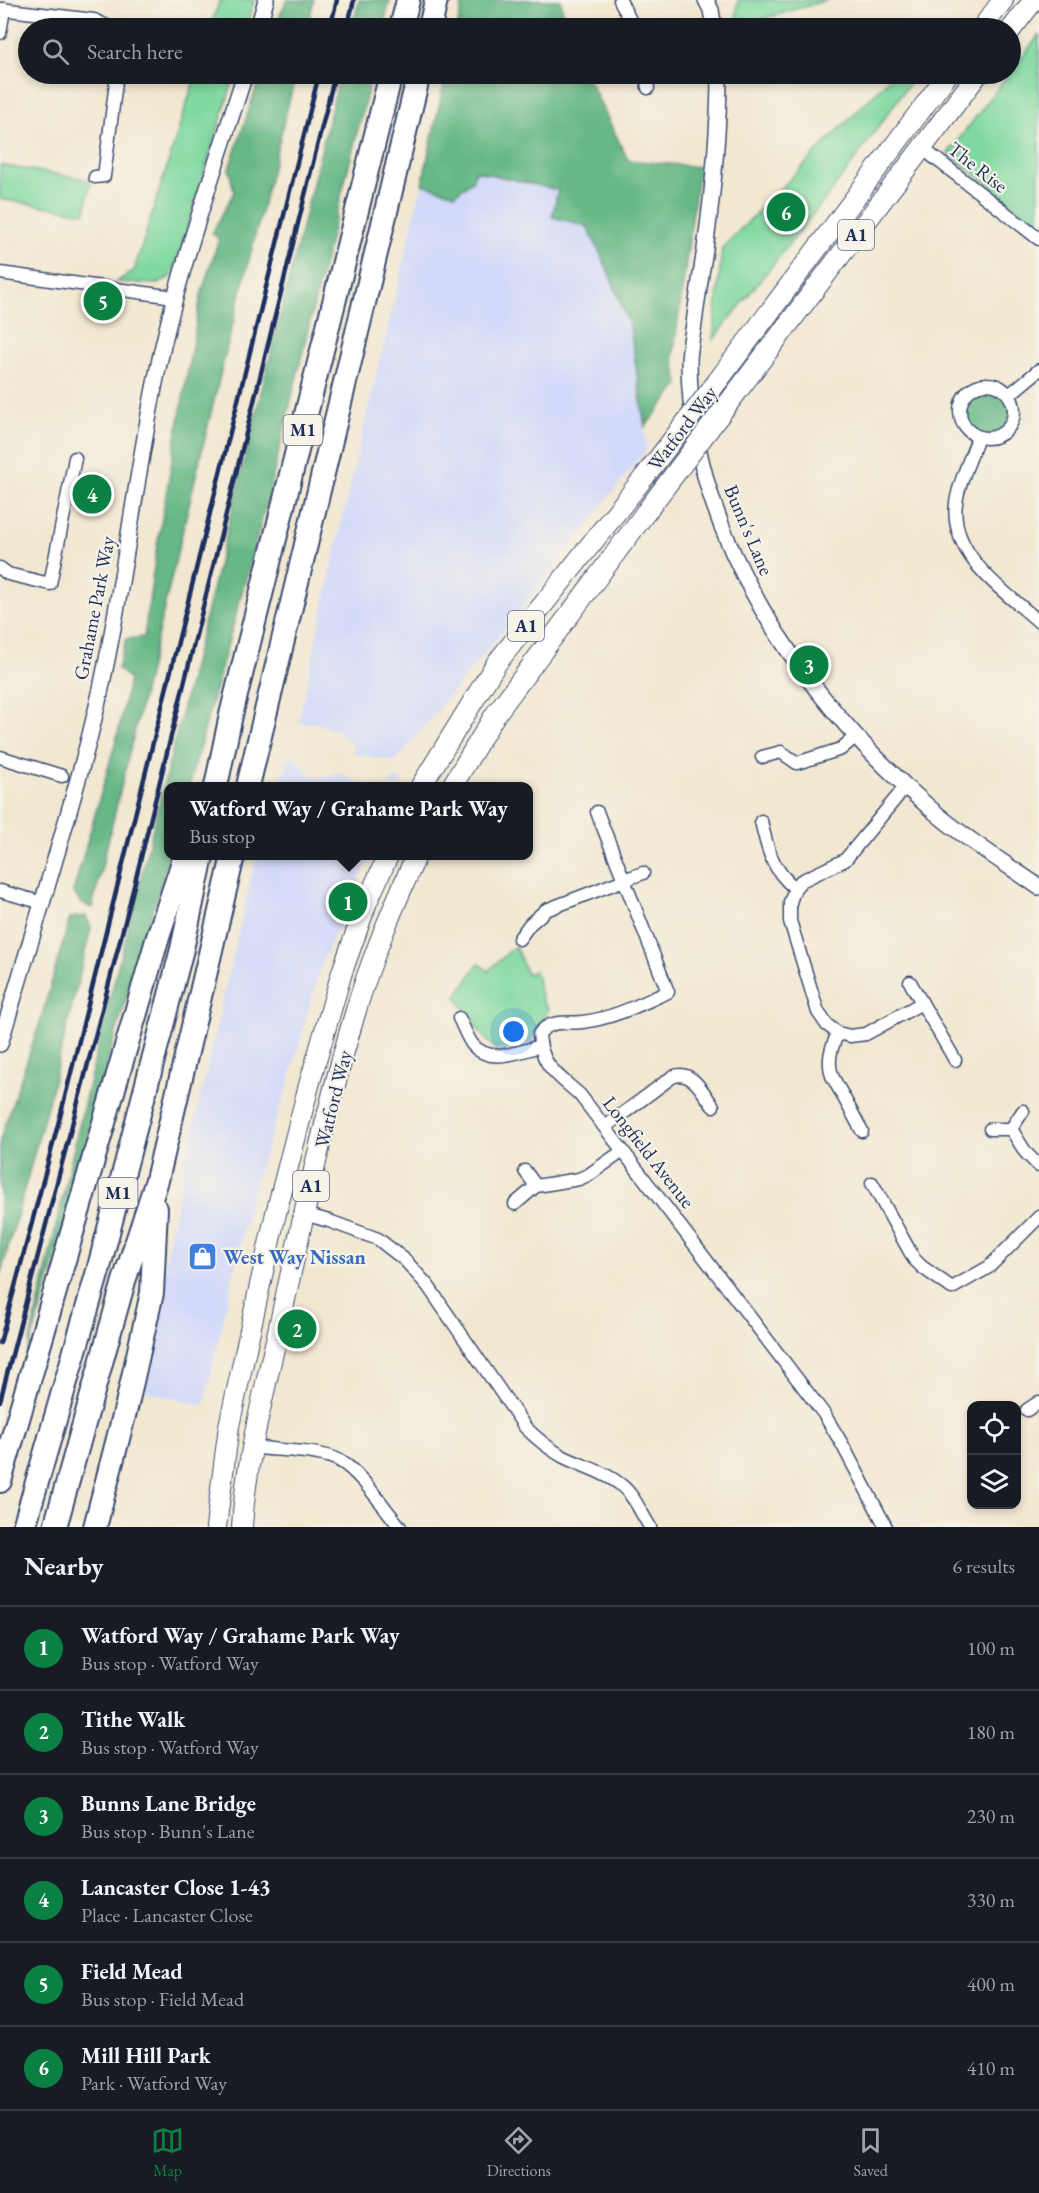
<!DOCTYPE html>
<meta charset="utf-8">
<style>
body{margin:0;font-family:"EB Garamond",serif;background:#242831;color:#f1f3f6}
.controls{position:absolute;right:18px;bottom:18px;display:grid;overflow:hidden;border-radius:12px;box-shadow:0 3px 9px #0003}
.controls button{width:54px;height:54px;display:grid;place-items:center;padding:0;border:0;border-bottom:2px solid #363941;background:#171b24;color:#f1f3f6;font:30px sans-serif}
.you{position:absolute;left:514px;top:1032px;width:21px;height:21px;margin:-15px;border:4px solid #fff;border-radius:50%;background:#1a73e8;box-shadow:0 0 0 9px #1a73e833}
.badge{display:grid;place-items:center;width:39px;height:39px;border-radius:50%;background:#0b8043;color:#fff;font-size:20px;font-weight:700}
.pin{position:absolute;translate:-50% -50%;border:3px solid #fff;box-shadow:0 2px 6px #0006}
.popup{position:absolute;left:164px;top:782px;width:369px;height:78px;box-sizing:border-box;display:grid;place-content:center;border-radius:12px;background:#171b24;filter:drop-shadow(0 2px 4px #0005);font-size:20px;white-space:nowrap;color:#9ea1a6}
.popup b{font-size:22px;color:#f1f3f6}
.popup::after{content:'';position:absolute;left:50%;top:100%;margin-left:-12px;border:12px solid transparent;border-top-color:#171b24}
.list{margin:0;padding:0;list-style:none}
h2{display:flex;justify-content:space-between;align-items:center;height:78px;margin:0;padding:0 24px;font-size:26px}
h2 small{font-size:20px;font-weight:400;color:#9ea1a6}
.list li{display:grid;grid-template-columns:39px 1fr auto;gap:18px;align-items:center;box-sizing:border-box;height:84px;padding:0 24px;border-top:2px solid #363941}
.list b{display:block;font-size:22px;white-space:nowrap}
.list p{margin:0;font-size:20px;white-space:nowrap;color:#9ea1a6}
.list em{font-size:20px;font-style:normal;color:#9ea1a6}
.icon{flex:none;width:33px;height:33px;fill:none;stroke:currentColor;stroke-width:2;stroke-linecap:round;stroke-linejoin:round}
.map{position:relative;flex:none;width:1039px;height:1527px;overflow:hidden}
.search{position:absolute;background:#171b24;box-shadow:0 3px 9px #0003;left:18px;right:18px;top:18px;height:66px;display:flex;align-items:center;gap:15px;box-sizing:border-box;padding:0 21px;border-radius:33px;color:#9ea1a6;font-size:22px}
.sheet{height:582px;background:#171b24}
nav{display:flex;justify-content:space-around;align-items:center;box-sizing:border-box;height:84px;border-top:2px solid #363941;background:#171b24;font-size:16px;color:#9ea1a6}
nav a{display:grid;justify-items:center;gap:3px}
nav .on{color:#0b8043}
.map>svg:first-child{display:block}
.built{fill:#d2d9f9}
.green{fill:#7ed89f;stroke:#4c847e;stroke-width:1.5}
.forest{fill:#66b886;stroke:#407472;stroke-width:1.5}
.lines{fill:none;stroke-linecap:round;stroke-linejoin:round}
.minor-casing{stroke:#3b4b6f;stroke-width:15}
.tertiary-casing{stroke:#3b4b6f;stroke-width:18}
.trunk-casing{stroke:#3b4b6f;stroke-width:22}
.motorway-casing{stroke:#3b4b6f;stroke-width:26}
.minor{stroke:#fff;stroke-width:12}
.tertiary{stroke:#fff;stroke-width:15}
.trunk{stroke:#fff;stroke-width:20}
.motorway{stroke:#fff;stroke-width:22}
.rail{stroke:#1b2f5e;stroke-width:4.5}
.trunk-bridge-casing{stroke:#3b4b6f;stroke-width:22;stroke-linecap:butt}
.trunk-bridge{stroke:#fff;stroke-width:20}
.labels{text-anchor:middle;stroke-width:4.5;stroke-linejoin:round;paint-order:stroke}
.shield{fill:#f7f3e8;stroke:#5d6a87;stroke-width:1.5}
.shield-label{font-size:18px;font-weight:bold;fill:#1b2f5e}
.street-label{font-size:20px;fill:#1b2f5e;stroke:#f7f3e8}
.shop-label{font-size:20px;font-weight:bold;fill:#366cbe;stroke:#f7f3e8;text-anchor:start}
</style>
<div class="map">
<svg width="1039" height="1527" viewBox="0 0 1039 1527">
<rect width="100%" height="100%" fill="#f7f3e8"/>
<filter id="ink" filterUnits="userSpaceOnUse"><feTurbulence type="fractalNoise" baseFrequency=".0167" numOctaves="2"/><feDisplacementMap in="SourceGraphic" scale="12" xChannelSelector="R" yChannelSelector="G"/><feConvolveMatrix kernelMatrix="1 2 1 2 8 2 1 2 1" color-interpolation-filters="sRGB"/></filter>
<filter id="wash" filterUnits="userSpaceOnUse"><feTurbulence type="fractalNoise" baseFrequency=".008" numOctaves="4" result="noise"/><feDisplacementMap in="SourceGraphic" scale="24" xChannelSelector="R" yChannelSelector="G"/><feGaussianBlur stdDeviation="1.35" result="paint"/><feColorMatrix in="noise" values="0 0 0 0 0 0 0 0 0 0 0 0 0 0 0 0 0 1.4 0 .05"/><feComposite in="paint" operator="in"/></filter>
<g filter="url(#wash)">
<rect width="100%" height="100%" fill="#f2e8d1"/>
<g class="built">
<polygon points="476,171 558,190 587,226 607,268 630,327 647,449 522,608 396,761 354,754 351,743 337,731 318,724 298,723 351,480 422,184 455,194"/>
<polygon points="291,755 312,776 322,778 339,773 357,782 372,786 387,785 398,778 402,786 278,786"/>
<polygon points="256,856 370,856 321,965 287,1089 254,1183 204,1406 139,1389 185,1163"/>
</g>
<g class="green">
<polygon points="220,0 254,0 247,28 210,28"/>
<polygon points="738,0 828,0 735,27"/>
<polygon points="1039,35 1039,224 948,153"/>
<polygon points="196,74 235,74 172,276 157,284 116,282 134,271"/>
<polygon points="894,74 916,74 844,175 713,340 722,248"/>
<polygon points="0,165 91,180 85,213 0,199"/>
<path d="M515 946 527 974 535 971C539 983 540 1003 549 1009 547 1017 534 1029 530 1042L509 1049 494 1048 481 1034 456 996C467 986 469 973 479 963L488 971Z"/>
</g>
<g class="forest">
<polygon points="287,0 314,0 307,28 274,28"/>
<polygon points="359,0 390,0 383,28 352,28"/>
<polygon points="463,0 561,0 565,28 457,28"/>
<polygon points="261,74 296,74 223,363 92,908 81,903 73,892 117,737 129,679 118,669 126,639 144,637 156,552 201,295 219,239 212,233 234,192 229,169"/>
<path d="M340 74H372L318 287 267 501 190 782 189 786H168L169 856 109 1056 71 1206 24 1366C58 1222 88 1076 127 933Z"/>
<polygon points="446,74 586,74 628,160 699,167 673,357 679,384 645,427 630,327 607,268 587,226 552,217 558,190 476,171 472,181 455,194 422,184"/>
<circle cx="988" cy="412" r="22"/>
<polygon points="86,916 91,928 48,1103 0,1277 0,1140 41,1019 70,918"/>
</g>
</g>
<g filter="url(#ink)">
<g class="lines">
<defs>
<g id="minor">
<polyline points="620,0 634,28"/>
<polyline points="0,9 94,20 111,28"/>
<polyline points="0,33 4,9"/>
<polyline points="646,74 648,88"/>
<polyline points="922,148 1039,239"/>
<polyline points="95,177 104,176 117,74"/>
<polyline points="0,273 174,297"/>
<circle cx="987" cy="411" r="27"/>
<polyline points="1009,395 1039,370"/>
<path d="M978 437C971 459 959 480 956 503 949 556 1005 591 1039 622"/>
<polyline points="0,568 8,574 50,584 75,458"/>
<polyline points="0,757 62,776"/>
<polyline points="762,757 781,752 797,763 841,749 856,736"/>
<polyline points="906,786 845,860 801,881 795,888 790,902 790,921 818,1012 827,1025 838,1033 850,1036 866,1034 922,1003 955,1060"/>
<path d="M761 821C767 848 772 870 795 888"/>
<path d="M643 873 624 880 668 992C641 1004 612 1019 582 1022 566 1024 550 1019 539 1034 541 1067 558 1075 580 1095L824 1414 842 1444 886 1527"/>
<polyline points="0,891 43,903"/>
<polyline points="519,939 530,924 546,910 624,880 597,812"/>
<polyline points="910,982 922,1003"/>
<path d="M459 1018C463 1026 467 1037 472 1044 489 1065 519 1052 540 1046"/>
<path d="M838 1033C831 1048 827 1060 832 1076L862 1131"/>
<path d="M605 1127 672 1077C692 1068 703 1093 713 1106"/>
<polyline points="990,1129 1011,1129 1023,1111"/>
<polyline points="1011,1129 1026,1153 1039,1166"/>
<polyline points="525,1171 536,1186"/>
<polyline points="872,1183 914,1259 922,1267 952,1288 989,1267 1039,1217"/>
<polyline points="515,1204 536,1186 579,1179 590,1174 623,1151"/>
<path d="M304 1214 329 1221 378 1239 405 1260 428 1286 525 1427C536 1438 548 1448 562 1456 581 1466 604 1471 621 1485 634 1495 641 1513 650 1527"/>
<polyline points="1027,1410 1039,1402"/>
<path d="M253 1447C276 1451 322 1450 340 1461 359 1471 385 1509 400 1527"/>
</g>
<g id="tertiary">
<polyline points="706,0 711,10 714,28"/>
<polyline points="258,28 266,0"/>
<path d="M719 74C719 132 713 191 705 249 701 274 697 299 694 324 692 336 689 350 689 362 690 537 803 698 931 809 964 838 1003 862 1039 887"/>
<path d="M0 1044C30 941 63 839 90 735 120 618 132 496 156 378 177 274 213 174 245 74"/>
</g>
<g id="trunk">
<polyline points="982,28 1003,0"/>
<polyline points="1010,31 1034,0"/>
<polyline points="717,382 948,74"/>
<polyline points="733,397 978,74"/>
<polyline points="421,786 496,664 645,476"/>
<polyline points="452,786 495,715 646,512"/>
<polyline points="216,1527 229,1426 275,1217 309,1085 342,972 367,902 388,856"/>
<path d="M242 1527C246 1455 267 1383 282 1313 304 1214 325 1114 354 1017 370 961 393 908 416 856"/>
</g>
<g id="motorway">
<polyline points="401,28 408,0"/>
<polyline points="430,28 436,0"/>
<polyline points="216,786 231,715 391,74"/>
<polyline points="248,786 419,74"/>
<polyline points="0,1481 157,940 185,856"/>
<polyline points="24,1527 98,1271 182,949 202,856"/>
<polyline points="55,1527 124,1281 157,1180 233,856"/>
<polyline points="95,1527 127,1404 152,1293 156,1209"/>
</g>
</defs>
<use href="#minor" class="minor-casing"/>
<use href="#tertiary" class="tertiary-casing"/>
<use href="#trunk" class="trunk-casing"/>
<use href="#motorway" class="motorway-casing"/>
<use href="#minor" class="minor"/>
<use href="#tertiary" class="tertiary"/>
<use href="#trunk" class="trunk"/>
<use href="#motorway" class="motorway"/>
<g class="rail">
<polyline points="330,28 337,0"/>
<polyline points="347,28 354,0"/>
<polyline points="0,1343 61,1113 319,74"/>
<polyline points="0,1401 128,910 335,74"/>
</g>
<defs>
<g id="trunk-bridge">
<polyline points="645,476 717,382"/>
<polyline points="646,512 733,397"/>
</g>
</defs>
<use href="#trunk-bridge" class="trunk-bridge-casing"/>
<use href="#trunk-bridge" class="trunk-bridge"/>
</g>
</g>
<defs>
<symbol id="shop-square" viewBox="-11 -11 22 22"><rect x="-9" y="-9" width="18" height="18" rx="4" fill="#3f7fe0" stroke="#f7f3e8"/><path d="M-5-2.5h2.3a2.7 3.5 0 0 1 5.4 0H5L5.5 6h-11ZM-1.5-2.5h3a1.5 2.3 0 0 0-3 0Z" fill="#fff"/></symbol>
</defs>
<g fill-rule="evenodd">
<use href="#shop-square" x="186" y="1240" width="33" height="33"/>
</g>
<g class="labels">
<g class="shield">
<rect x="838" y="220" width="36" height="30" rx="4.5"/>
<rect x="283.5" y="415" width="39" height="30" rx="4.5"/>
<rect x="508" y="611" width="36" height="30" rx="4.5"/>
<rect x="293" y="1171" width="36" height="30" rx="4.5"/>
<rect x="98.5" y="1178" width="39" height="30" rx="4.5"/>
</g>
<g class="shield-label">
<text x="856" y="241">A1</text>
<text x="303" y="436">M1</text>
<text x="526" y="632">A1</text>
<text x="311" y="1192">A1</text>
<text x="118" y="1199">M1</text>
</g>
<g class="street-label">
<text transform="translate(978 167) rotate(38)" y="7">The Rise</text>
<text transform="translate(682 428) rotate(-53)" y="7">Watford Way</text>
<text transform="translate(749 530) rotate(67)" y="7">Bunn's Lane</text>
<text transform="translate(94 608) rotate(-79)" y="7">Grahame Park Way</text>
<text transform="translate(333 1099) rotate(-76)" y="7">Watford Way</text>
<text transform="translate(649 1152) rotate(52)" y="7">Longfield Avenue</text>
</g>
<g class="shop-label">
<text x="223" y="1264">West Way Nissan</text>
</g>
</g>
</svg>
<div class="controls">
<button><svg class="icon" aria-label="locate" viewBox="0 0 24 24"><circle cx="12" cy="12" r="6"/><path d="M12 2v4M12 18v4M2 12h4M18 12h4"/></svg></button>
<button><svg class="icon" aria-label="layers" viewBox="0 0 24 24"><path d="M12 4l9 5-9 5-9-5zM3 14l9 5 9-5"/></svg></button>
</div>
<div class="you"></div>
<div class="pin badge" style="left:348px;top:902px">1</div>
<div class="popup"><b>Watford Way / Grahame Park Way</b>Bus stop</div>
<div class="pin badge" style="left:297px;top:1329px">2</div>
<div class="pin badge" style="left:809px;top:665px">3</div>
<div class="pin badge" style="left:92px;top:494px">4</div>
<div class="pin badge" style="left:103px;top:301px">5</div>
<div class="pin badge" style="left:786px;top:212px">6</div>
<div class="search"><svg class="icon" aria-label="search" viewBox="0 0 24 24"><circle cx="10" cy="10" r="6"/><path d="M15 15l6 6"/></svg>Search here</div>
</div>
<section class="sheet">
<h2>Nearby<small>6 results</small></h2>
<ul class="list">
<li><span class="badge">1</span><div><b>Watford Way / Grahame Park Way</b><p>Bus stop · Watford Way</p></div><em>100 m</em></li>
<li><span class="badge">2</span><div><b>Tithe Walk</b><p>Bus stop · Watford Way</p></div><em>180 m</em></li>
<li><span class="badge">3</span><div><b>Bunns Lane Bridge</b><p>Bus stop · Bunn's Lane</p></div><em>230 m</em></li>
<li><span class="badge">4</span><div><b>Lancaster Close 1-43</b><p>Place · Lancaster Close</p></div><em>330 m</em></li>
<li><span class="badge">5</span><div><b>Field Mead</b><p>Bus stop · Field Mead</p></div><em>400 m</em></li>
<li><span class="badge">6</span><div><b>Mill Hill Park</b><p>Park · Watford Way</p></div><em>410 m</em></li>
</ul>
</section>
<nav>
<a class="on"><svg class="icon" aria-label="map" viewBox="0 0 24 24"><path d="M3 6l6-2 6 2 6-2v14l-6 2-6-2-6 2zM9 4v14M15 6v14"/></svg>Map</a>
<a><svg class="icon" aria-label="directions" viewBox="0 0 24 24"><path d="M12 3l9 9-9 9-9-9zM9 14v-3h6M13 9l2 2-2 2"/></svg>Directions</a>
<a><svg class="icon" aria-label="saved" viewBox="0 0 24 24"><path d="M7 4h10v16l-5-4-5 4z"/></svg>Saved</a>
</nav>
